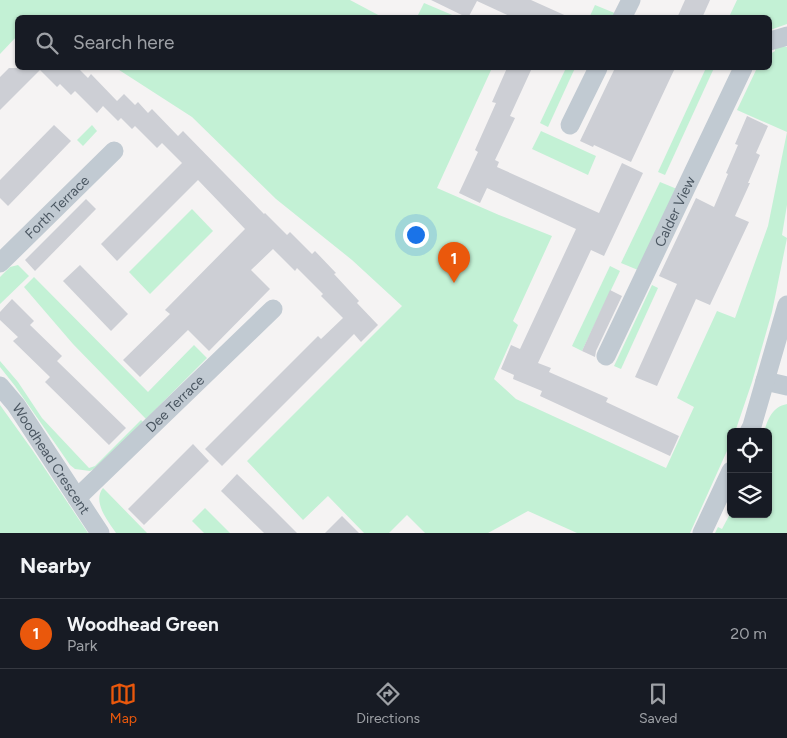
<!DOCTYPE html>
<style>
body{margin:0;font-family:Figtree,sans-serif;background:#242831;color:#f1f3f6}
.controls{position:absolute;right:15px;bottom:15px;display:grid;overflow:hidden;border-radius:8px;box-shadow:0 1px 4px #0004}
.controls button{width:45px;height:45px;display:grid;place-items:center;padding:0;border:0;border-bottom:1px solid #363941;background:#171b24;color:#f1f3f6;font:25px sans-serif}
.you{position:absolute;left:415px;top:234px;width:18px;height:18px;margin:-12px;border:4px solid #fff;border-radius:50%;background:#1a73e8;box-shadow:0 0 0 8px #1a73e833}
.badge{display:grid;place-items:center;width:32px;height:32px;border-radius:50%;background:#ea580c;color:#fff;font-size:16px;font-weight:700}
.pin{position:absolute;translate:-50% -41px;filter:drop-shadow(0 1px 2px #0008)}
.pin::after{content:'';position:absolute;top:26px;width:18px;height:15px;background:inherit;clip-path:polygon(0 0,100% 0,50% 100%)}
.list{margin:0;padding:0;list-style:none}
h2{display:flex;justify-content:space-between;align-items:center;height:65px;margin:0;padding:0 20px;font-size:21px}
h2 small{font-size:16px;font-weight:400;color:#9ea1a6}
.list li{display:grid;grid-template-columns:32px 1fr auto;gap:15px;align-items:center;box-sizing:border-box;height:70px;padding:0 20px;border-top:1px solid #363941}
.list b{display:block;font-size:19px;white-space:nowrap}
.list p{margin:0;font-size:16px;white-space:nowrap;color:#9ea1a6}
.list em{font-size:16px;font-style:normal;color:#9ea1a6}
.icon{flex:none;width:28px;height:28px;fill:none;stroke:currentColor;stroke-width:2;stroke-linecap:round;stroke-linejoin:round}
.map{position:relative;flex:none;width:787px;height:533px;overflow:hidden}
.search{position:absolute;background:#171b24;box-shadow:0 1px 4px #0004;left:15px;right:15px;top:15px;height:55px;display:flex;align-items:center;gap:12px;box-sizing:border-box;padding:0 18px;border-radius:8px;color:#9ea1a6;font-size:19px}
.sheet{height:135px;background:#171b24}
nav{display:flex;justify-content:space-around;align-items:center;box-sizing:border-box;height:70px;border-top:1px solid #363941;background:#171b24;font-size:14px;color:#9ea1a6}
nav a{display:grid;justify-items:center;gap:2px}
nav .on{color:#ea580c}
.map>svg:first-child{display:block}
.green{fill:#c3f1d5}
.building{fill:#cdcfd5}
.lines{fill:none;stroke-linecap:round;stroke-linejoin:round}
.minor{stroke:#c1cad2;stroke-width:19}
.labels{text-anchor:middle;stroke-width:4.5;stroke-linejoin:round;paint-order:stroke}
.street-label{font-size:14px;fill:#4a5661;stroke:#fff}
</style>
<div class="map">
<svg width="787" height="533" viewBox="0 0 787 533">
<rect width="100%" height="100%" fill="#f5f3f3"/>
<g class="green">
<polygon points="0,0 350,0 382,17 18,18 17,36 0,54"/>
<polygon points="737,0 787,0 787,24 770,30 770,18 729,17"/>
<polygon points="424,3 457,17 417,17"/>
<polygon points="595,5 617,14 615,17 603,17 599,16 598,17 589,18"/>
<polygon points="775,46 783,46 787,47 787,205 782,235 787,238 772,312 752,382 735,432 731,432 731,442 690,533 577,533 528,511 488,533 425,533 407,515 389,533 364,533 328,496 303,520 247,461 402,306 352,260 276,199 192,117 116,68 492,68 437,188 499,215 552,236 513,321 518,325 494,379 516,399 666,468 694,407 677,398 717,311 735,318 768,226 787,132 737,110 757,68 770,68 770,54 775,51"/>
<polygon points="566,68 575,68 548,127 540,123"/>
<polygon points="706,68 714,68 665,175 658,172"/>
<polygon points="92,125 97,131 83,146 77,140"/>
<polygon points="541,131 596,156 588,175 532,149"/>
<polygon points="660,182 677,189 638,270 621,263"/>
<polygon points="192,209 213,231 150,294 129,272"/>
<polygon points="18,265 29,276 0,304 0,277 10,267"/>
<polygon points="610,266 620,271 582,351 572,346"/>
<polygon points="34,277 148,392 194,345 207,358 146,419 73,344 24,287"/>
<polygon points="652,285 658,288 621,369 614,366"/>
<polygon points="0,361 18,382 42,418 89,468 95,466 141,420 143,422 98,467 90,471 75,469 70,465 59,449 15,386 0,367"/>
<path d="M787 404V533H715L718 527 722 529 731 512V514H768V432H764C768 419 772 407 787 404Z"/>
<polygon points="0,405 33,451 88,533 0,533"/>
<path d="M103 488 107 492 147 533H116C108 521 92 502 103 488Z"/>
<polygon points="205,508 230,533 204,533 192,521"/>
</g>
<g class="building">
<polygon points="431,0 531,0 571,18 514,18 477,1 468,18"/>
<polygon points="685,0 710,0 702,18 677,18"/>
<polygon points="9,68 78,68 88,78 91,74 117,101 124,94 135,105 138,102 148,113 152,109 178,136 183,131 264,214 265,213 287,235 290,232 312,254 315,251 336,273 334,274 359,301 357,303 378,325 361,342 354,334 222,466 205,449 318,336 321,339 343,318 321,296 323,294 297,268 295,271 273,249 251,270 270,289 209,351 188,330 140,377 123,360 170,314 165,310 245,229 198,180 117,261 101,244 182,163 162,143 157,148 135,126 132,129 121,118 118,121 103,106 97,113 75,91 71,95 60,84 57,87 40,70 0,110 0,77"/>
<polygon points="507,68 532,68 510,116 515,118 495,160 499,162 497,167 599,213 622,163 643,173 604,256 591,250 538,363 551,368 549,372 608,398 606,402 679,436 670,456 540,396 542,391 513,379 514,375 501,369 511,345 520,349 576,229 487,188 480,203 459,193 478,152 475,150 496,103 492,102"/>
<polygon points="615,68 675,68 631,162 594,145 593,147 580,141"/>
<polygon points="747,116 768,126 756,153 760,155 748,183 750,183 735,216 749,222 710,305 696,299 657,386 635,377 677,284 659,276 696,198 714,207 728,174 726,173 738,145 735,144"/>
<polygon points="54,125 71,141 8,206 0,198 0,180"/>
<polygon points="86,199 96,209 35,271 25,260"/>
<polygon points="80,265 128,314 111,331 63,281"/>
<polygon points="610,290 622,296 596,351 595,357 582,351"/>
<polygon points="12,299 34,321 30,325 62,356 57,361 126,428 109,445 45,382 50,377 13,341 18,337 0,320 0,312"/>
<polygon points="193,444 209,461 144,525 128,509"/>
<polygon points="237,474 272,508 297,533 264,533 221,491"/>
<polygon points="342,516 359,533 325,533"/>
</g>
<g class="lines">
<g class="minor">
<polyline points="622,18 631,0"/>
<polyline points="770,41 787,36"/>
<polyline points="570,125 598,68"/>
<path id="s1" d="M0 263 114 151"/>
<path id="s2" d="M606 356 743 68"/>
<polyline points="765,381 787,386"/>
<path id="s3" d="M0 386 16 405 100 533"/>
<polyline points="749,432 752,426 787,305"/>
<path id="s4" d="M77 498 273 309"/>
<polyline points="702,533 731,471"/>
</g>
</g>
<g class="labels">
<g class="street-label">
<text dy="5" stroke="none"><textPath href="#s1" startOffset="80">Forth Terrace</textPath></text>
<text dy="5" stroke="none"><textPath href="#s2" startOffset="160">Calder View</textPath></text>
<text dy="5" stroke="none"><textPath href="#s4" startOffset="136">Dee Terrace</textPath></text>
<text dy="5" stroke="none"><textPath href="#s3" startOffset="89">Woodhead Crescent</textPath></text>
</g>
</g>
</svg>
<div class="controls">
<button><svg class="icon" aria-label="locate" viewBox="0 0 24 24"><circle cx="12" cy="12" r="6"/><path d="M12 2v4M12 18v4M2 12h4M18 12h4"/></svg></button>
<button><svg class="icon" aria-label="layers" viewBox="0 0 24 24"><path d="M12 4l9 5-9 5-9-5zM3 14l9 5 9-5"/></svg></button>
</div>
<div class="you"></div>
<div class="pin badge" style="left:454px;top:283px">1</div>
<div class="search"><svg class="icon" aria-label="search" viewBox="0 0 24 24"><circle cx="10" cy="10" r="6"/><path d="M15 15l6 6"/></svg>Search here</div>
</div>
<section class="sheet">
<h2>Nearby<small></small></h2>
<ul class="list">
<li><span class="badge">1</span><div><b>Woodhead Green</b><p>Park</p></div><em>20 m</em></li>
</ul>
</section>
<nav>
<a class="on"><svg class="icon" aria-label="map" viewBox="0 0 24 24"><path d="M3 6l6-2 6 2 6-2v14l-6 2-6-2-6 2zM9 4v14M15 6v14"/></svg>Map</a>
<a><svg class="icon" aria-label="directions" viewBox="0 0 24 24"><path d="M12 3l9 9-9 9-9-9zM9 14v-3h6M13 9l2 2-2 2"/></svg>Directions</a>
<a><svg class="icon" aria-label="saved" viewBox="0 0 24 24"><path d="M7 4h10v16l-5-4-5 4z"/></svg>Saved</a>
</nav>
